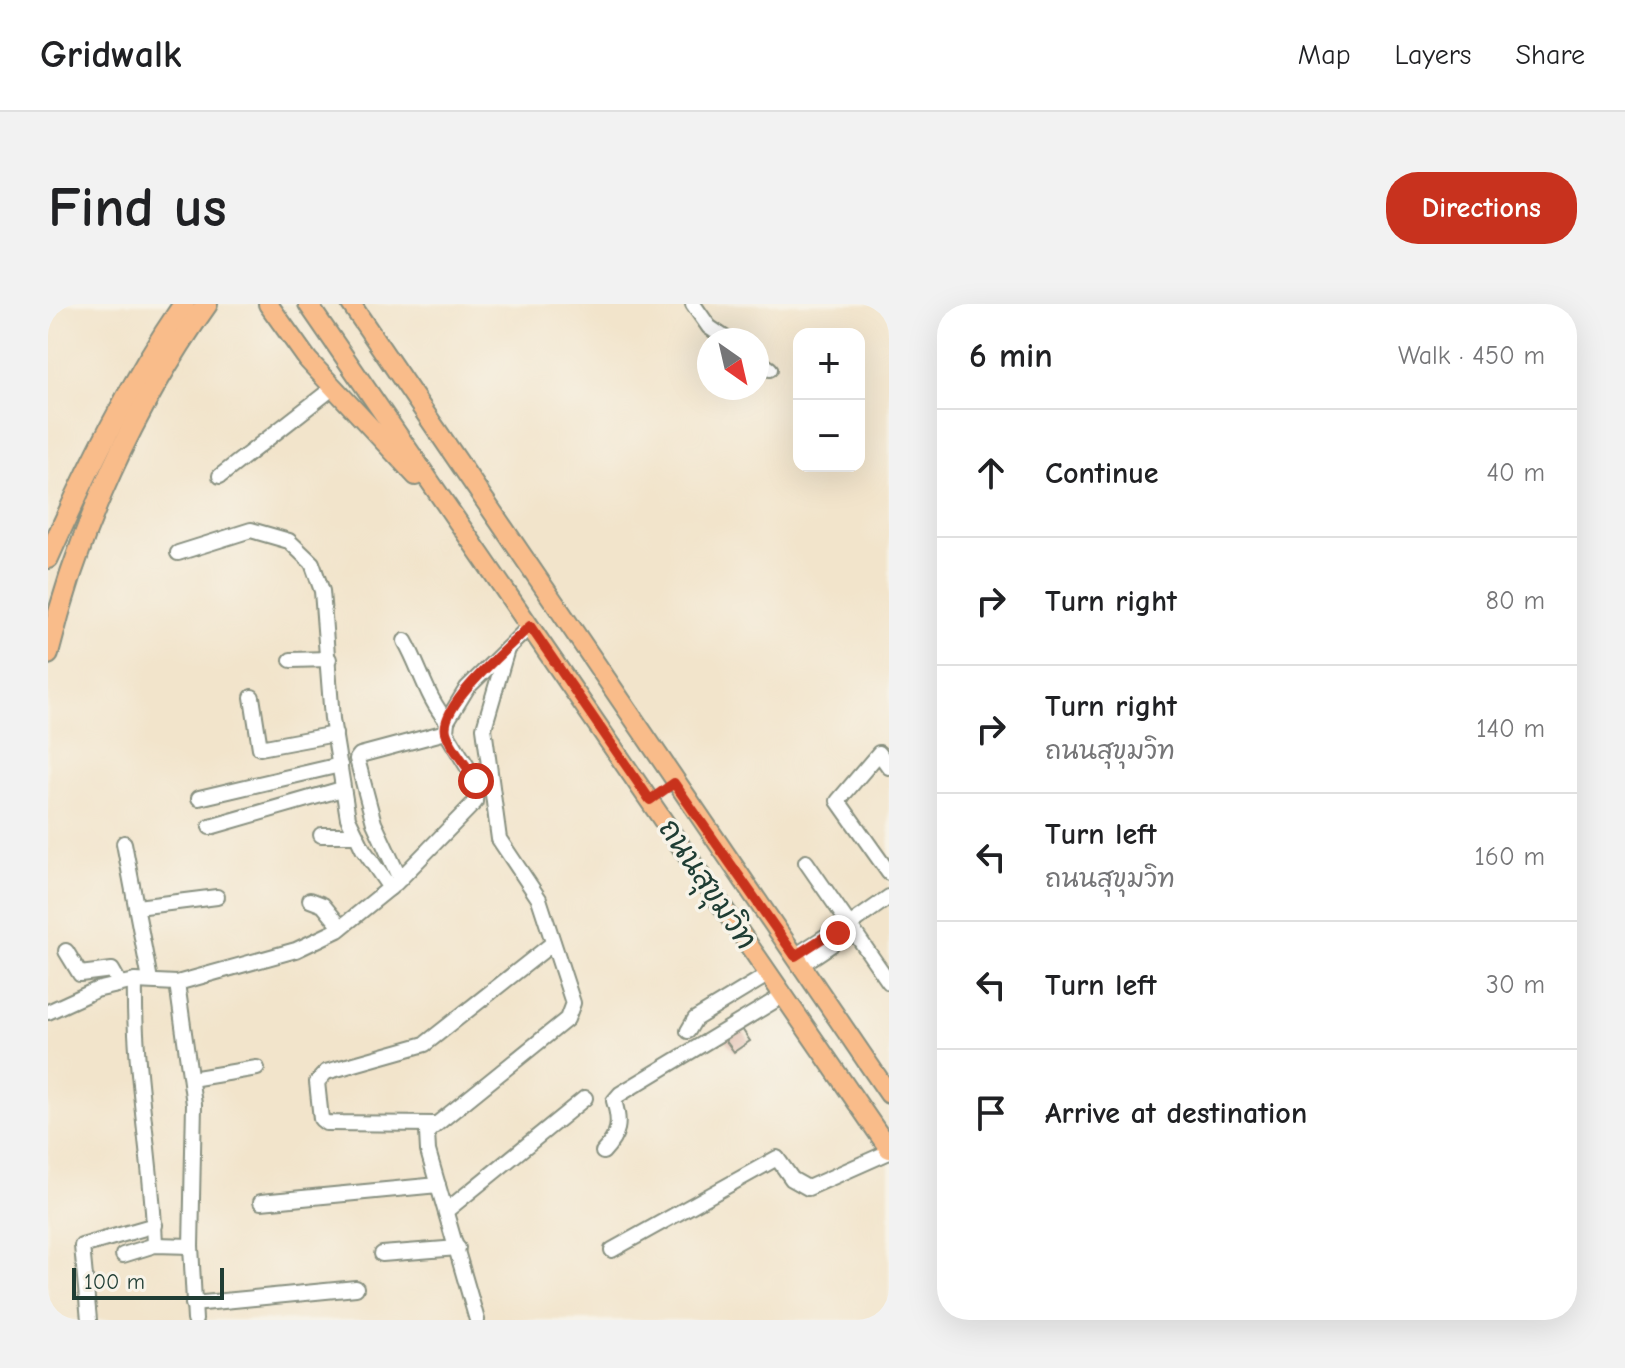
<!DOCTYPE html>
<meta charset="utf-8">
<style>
body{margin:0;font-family:"Comic Neue","Playpen Sans Thai",sans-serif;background:#f2f2f2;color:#202124}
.controls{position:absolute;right:24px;top:24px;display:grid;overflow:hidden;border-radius:16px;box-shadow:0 8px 32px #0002}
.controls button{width:72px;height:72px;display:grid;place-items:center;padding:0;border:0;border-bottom:2px solid #e0e0e0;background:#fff;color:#202124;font:40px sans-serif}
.compass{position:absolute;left:649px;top:24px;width:72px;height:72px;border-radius:50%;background:#fff;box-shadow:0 8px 32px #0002;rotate:146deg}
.scale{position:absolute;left:24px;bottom:20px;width:152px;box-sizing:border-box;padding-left:8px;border:4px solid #1f3d34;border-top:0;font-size:22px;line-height:28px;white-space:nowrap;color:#1f3d34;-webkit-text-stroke:6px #f7f3e8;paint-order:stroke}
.stop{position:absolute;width:24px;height:24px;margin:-18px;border:6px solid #c8321e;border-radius:50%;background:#fff}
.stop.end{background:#c8321e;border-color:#fff;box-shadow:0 2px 8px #0008}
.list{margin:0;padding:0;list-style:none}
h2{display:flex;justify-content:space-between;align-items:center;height:104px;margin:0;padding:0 32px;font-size:34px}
h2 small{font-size:26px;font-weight:400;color:#757577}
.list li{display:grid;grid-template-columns:52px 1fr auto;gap:24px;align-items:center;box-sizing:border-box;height:128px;padding:0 32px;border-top:2px solid #e0e0e0}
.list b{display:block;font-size:30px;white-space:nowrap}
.list p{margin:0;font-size:26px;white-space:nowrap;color:#757577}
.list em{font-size:26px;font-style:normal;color:#757577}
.icon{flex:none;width:44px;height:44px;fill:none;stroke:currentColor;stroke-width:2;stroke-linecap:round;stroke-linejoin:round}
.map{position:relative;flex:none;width:841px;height:1016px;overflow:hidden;border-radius:32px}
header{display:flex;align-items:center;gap:48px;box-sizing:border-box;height:112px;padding:0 40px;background:#fff;border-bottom:2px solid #e0e0e0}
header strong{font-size:38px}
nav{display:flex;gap:44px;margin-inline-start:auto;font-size:28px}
.intro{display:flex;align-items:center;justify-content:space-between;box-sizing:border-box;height:192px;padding:0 48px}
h1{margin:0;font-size:56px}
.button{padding:20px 36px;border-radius:32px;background:#c8321e;color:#fff;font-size:28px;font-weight:700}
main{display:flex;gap:48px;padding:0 48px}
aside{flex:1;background:#fff;border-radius:32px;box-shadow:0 8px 32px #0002}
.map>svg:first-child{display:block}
.building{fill:#daa99a}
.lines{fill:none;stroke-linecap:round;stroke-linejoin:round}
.minor-casing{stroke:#889080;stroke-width:18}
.major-casing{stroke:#889080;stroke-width:22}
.highway-casing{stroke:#889080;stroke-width:24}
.minor{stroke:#fff;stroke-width:14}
.major{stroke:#f9bc8a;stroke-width:18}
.highway{stroke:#f9bc8a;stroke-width:20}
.route{stroke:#c8321e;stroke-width:10}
.labels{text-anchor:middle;stroke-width:7;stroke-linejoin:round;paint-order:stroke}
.street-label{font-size:30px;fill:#1f3d34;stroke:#f7f3e8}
</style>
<header>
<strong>Gridwalk</strong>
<nav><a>Map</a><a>Layers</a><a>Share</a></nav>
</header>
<div class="intro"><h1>Find us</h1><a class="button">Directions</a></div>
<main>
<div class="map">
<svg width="841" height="1016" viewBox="0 0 841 1016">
<rect width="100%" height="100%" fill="#f7f3e8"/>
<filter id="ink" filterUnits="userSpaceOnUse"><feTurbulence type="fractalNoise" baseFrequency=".0125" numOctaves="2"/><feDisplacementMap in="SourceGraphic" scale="16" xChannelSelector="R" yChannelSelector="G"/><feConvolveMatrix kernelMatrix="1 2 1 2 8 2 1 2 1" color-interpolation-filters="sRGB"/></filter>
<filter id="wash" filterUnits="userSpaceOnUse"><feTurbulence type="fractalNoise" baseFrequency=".006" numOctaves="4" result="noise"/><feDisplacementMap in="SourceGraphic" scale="32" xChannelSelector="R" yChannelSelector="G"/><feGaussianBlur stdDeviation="1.8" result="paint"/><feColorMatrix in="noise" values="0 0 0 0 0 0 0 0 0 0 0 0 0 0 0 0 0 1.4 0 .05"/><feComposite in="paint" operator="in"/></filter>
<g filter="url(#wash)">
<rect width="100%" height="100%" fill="#f2e4cb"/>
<g id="blocks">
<polygon class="building" points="692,722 702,737 686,748 675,733"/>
</g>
</g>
<g filter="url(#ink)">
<use href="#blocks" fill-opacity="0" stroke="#889080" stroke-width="2"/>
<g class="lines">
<defs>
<g id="minor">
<polyline points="645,0 661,23 680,36"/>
<polyline points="709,56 722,65"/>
<polyline points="172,172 286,83"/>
<polyline points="130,249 203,226 241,237 264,259 274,287 284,415 300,514 315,545 342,584"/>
<path d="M357 337C372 363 379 395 399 417"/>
<polyline points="243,356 281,355"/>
<polyline points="204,393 212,444 287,430"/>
<polyline points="841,463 831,449 790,497 841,569"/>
<polyline points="151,494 292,461"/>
<polyline points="162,523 294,485"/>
<polyline points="273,531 308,531"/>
<polyline points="76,539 102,676"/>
<polyline points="758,558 841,678"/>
<polyline points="352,575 326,519 309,455 312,451 398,428"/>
<polyline points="262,596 275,601 293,623"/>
<polyline points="89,603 169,593"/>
<polyline points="18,647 32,670 64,666 72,680"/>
<polyline points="747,652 778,632 790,629 841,593"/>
<polyline points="753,661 783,641 790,629"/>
<path d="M87 677C85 766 104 853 107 941"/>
<polyline points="129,679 146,800 143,942 147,1016"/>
<polyline points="0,708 48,686 87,677 129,679 248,646 290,626 348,579 427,498 428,477 398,428 399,417 419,384 482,322"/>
<polyline points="640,727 647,715 721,670"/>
<polyline points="143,775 209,764"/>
<polyline points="386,820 278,819 273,815 269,778 278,768 377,740 505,639"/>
<path d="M555 848C571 831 573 819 566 797L572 790 736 691"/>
<polyline points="213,898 390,881"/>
<polyline points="398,907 537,794"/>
<polyline points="564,946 729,854 744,875 760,884 841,848"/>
<polyline points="334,950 410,944"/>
<polyline points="75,951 107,941 143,942"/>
<polyline points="145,1000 308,984"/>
<polyline points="41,1016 34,942 107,921"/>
<polyline points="429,1016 380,847 379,828 519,715 525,699 491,595 451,535 436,424 459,345"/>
</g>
<g id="major">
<polyline points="220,0 260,56 368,172"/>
<polyline points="260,0 841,845"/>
<polyline points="303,0 841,790"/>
</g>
<g id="highway">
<path d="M0 254C39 166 81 80 136 0"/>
<path d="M0 350C30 226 85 104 159 0"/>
</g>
</defs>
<use href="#minor" class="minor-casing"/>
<use href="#major" class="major-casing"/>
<use href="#highway" class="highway-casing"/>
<use href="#minor" class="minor"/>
<use href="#major" class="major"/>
<use href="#highway" class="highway"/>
</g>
</g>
<g class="lines" filter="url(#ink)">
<path class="route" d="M428 477C420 462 402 444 398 428 391 401 464 340 482 322L602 496 626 479 747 652 778 632 790 629"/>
</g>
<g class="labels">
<g class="street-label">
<text transform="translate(660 580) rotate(56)" y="10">ถนนสุขุมวิท</text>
</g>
</g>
</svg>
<div class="controls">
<button>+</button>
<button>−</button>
</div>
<svg class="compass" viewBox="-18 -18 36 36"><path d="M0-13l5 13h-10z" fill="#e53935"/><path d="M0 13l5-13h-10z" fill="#757577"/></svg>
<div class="scale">100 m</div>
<div class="stop" style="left:428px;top:477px"></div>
<div class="stop end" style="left:790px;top:629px"></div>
</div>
<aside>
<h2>6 min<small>Walk · 450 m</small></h2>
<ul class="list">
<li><svg class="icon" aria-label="ahead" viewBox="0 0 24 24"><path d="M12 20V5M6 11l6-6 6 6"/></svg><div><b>Continue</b></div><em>40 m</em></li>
<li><svg class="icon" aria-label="right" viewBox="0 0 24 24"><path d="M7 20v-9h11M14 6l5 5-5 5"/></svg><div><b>Turn right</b></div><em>80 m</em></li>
<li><svg class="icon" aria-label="right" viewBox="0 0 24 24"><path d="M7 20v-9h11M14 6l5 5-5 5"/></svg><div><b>Turn right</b><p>ถนนสุขุมวิท</p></div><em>140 m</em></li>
<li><svg class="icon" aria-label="left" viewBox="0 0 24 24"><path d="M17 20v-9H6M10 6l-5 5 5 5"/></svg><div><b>Turn left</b><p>ถนนสุขุมวิท</p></div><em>160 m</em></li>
<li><svg class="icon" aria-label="left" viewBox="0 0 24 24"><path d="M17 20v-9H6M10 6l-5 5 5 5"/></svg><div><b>Turn left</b></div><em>30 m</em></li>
<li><svg class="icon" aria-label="arrive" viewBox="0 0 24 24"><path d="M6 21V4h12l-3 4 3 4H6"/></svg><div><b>Arrive at destination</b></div></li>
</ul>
</aside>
</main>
